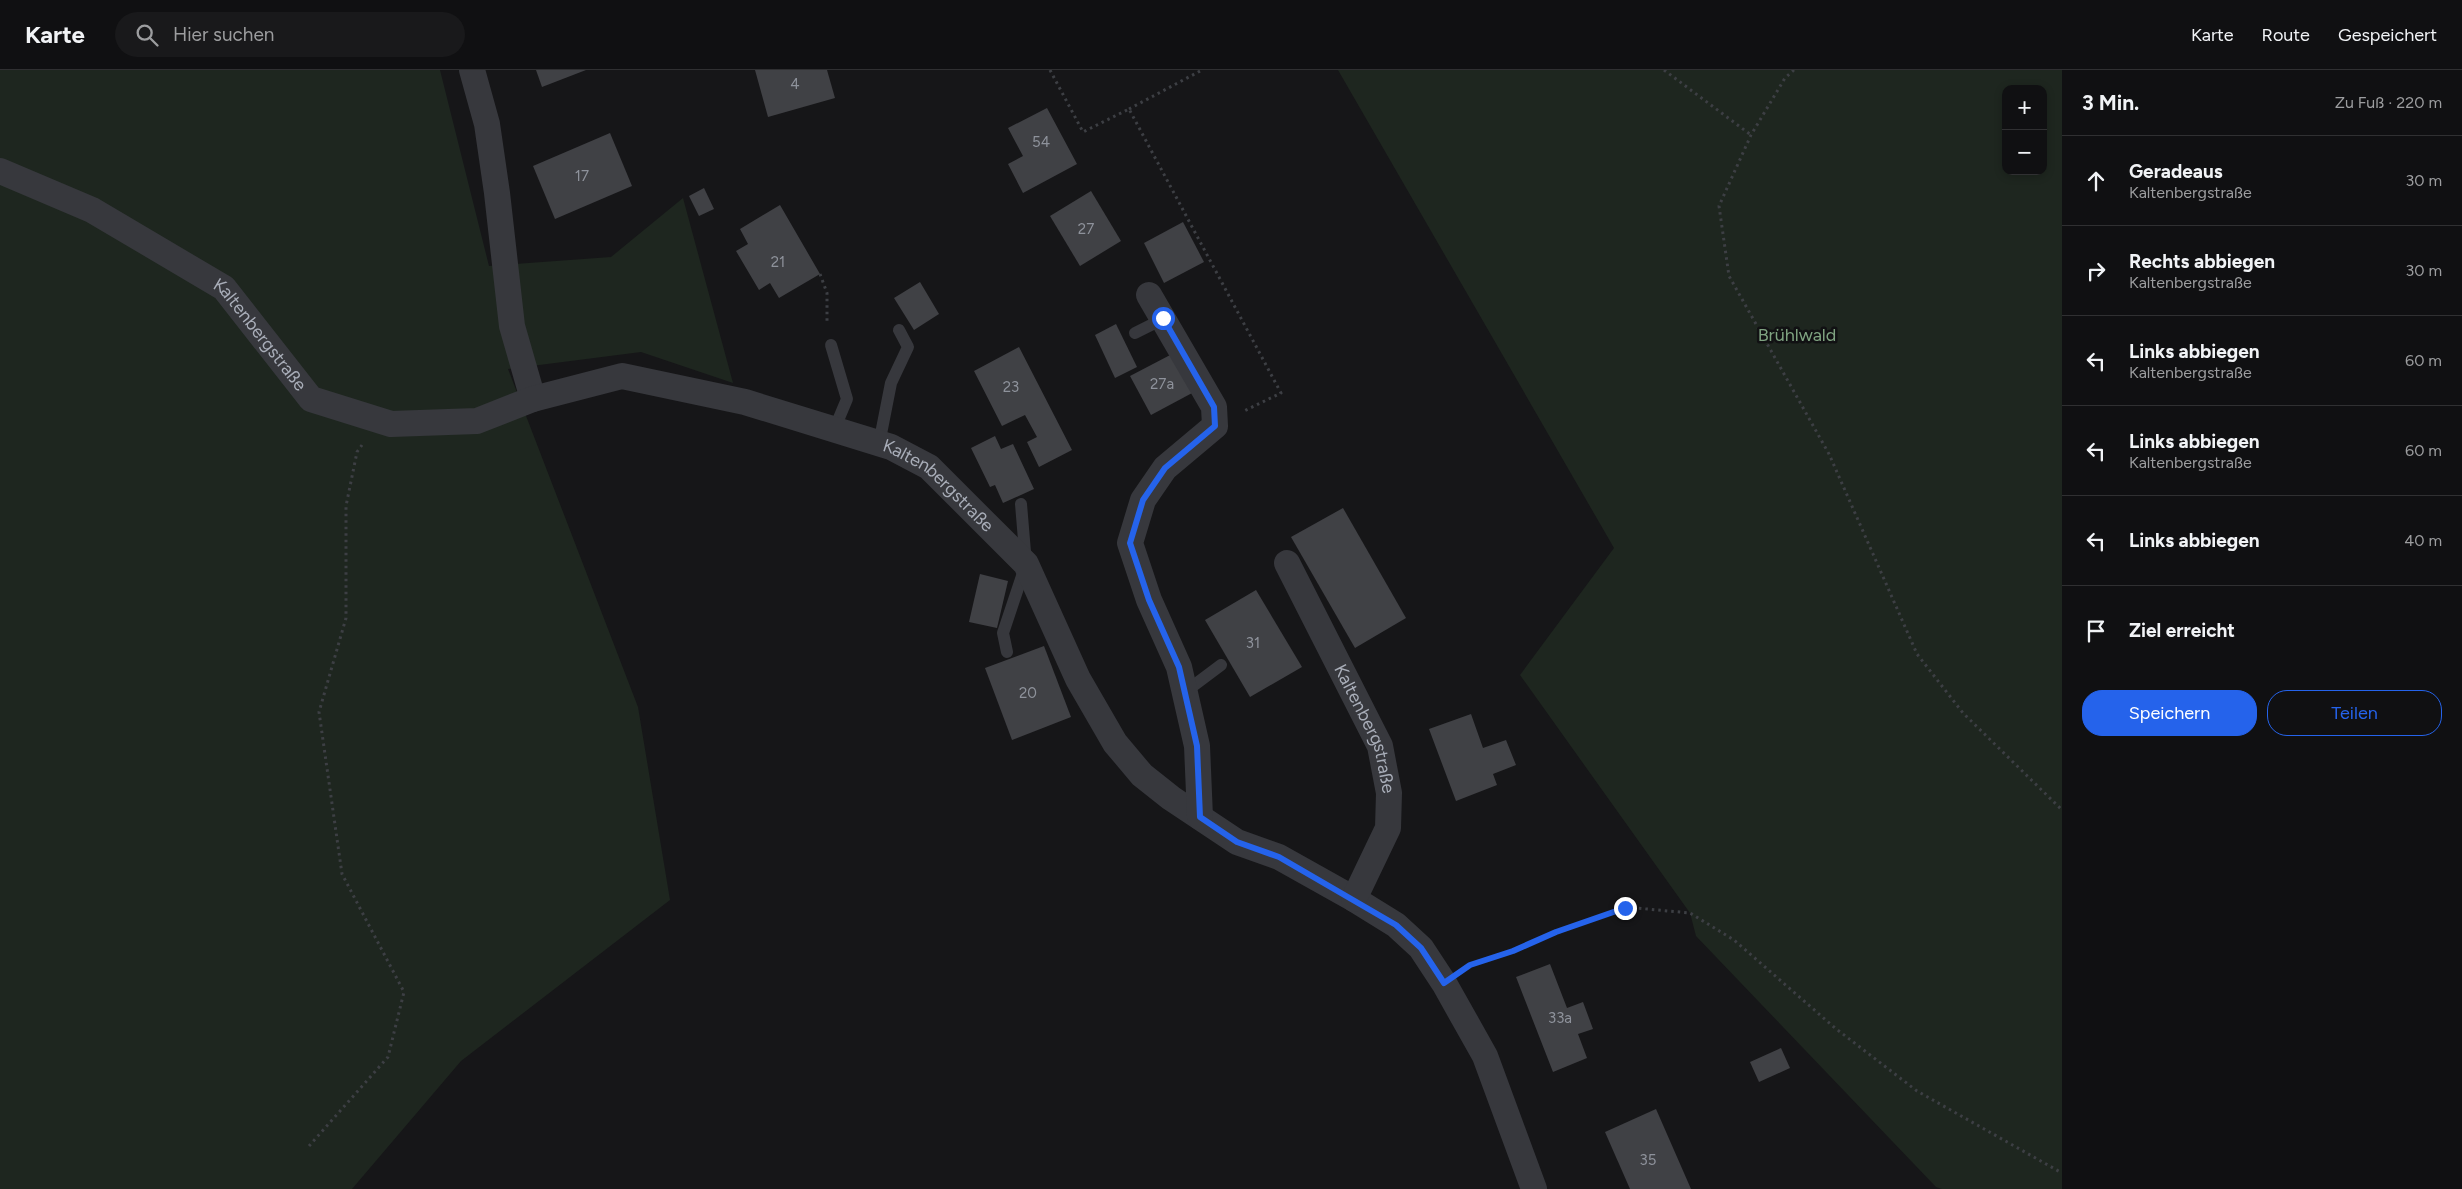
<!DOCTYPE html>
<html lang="de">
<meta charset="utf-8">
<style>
body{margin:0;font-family:Figtree,sans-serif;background:#19191b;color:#f1f3f6}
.controls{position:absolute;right:15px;top:15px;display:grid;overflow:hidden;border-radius:10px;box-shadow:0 2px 8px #0003}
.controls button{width:45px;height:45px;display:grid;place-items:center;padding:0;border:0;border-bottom:1px solid #303032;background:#101012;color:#f1f3f6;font:25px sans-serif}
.stop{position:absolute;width:15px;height:15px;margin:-11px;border:4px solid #2563eb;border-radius:50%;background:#fff}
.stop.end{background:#2563eb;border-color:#fff;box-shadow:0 1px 5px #0008}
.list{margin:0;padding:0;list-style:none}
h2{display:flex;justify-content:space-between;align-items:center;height:65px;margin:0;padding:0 20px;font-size:21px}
h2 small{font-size:16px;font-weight:400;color:#9c9d9f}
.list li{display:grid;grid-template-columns:32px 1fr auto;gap:15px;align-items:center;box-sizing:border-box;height:90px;padding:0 20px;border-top:1px solid #303032}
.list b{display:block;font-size:19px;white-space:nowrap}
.list p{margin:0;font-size:16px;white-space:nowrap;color:#9c9d9f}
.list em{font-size:16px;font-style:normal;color:#9c9d9f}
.actions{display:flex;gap:10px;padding:15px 20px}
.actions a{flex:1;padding:11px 0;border:1px solid #2563eb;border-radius:20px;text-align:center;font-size:18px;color:#2563eb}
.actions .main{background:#2563eb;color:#fff}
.icon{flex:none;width:28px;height:28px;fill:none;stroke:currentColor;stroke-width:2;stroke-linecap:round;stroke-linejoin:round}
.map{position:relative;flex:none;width:2062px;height:1119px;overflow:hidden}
header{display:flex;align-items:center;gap:30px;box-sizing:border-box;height:70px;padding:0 25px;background:#101012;border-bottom:1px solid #303032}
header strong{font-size:24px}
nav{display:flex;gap:28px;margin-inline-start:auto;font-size:18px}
.search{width:350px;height:45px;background:#19191b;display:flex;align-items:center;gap:12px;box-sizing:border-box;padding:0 18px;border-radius:28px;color:#9c9d9f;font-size:19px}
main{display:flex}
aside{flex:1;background:#101012}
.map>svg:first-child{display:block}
.green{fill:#1e261f;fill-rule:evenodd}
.building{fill:#404145}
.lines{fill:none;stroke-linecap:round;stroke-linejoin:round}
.path{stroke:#3d3f44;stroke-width:3;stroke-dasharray:2.5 4;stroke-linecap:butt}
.lane{stroke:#37383d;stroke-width:12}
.street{stroke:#37383d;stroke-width:26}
.route{stroke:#2563eb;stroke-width:6}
.labels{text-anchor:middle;stroke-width:5;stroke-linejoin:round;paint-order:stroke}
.number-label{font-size:15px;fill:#8e929b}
.park-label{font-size:18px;fill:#7fa381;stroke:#111113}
.street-label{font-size:18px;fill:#a8adb8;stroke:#111113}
</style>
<header>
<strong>Karte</strong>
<div class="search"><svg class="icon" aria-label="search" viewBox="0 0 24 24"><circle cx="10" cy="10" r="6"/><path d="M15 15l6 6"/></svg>Hier suchen</div>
<nav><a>Karte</a><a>Route</a><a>Gespeichert</a></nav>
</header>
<main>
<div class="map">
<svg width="2062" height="1119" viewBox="0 0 2062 1119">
<rect width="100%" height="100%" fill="#161618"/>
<g class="green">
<polygon points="0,0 440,0 489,196 611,187 683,128 733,313 641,282 508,299 638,637 670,830 461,991 352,1119 0,1119"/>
<path d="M1338 0H2062V1119H1942L1936 1117 1696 866 1690 843 1520 605 1614 478ZM2006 19H2043V101H2006Z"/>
</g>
<g class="building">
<polygon points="536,0 586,0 542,17"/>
<polygon points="755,0 827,0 835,28 768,47"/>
<polygon points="1047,38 1077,94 1023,123 1008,94 1023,86 1008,58"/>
<polygon points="610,63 632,116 555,149 533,96"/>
<polygon points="704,118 714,139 699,146 689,126"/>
<polygon points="1091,121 1121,171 1080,196 1050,146"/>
<polygon points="780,135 820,204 779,228 770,213 759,220 736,181 748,174 740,159"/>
<polygon points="1183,152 1204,192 1164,213 1144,173"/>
<polygon points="920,212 939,244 914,260 894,228"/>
<polygon points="1116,254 1137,297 1115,308 1095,265"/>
<polygon points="1019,277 1072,380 1039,397 1027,372 1037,367 1025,345 1002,356 974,301"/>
<polygon points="1174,283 1194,322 1151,345 1130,306"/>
<polygon points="995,366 1001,379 1013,374 1034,419 1003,433 995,415 990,417 971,378"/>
<polygon points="1343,438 1406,548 1355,578 1291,467"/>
<polygon points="980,504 1008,511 997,558 969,552"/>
<polygon points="1256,520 1302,597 1250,627 1205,550"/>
<polygon points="1044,576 1071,647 1012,670 985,598"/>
<polygon points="1471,644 1483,678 1506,670 1516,695 1493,704 1497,715 1456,731 1429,659"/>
<polygon points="1550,894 1567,938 1583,932 1593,959 1578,964 1587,988 1553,1002 1516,907"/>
<polygon points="1781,978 1790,998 1759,1012 1750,992"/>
<polygon points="1656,1039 1691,1119 1630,1119 1605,1062"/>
</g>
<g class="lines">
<g class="path">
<polyline points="1050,0 1083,62 1129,39 1281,323 1244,341"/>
<polyline points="1664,0 1751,65"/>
<polyline points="1794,0 1785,8 1751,65 1719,136 1729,206 1829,384 1917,584 1963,643 2062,740"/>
<polyline points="1129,39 1202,0"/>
<polyline points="820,204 827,223 827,253"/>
<polyline points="1468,897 1625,837 1690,843 1734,870 1835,958 1917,1021 2062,1103"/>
<polyline points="309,1076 388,987 404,922 342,804 319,642 346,548 346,436 357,382 362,375"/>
</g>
<g class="lane">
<polyline points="1135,263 1163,249"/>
<polyline points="831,275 847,329 834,360"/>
<polyline points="879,374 891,313 908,277 899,260"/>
<polyline points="1007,582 1003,563 1026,494 1021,434"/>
<polyline points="1185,622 1221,595"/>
</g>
<g class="street">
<polyline points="472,0 487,54 497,123 512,256 533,329"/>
<path id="s1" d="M0 101 92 140 224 218 311 329 391 354 477 351 533 329 622 306 745 332 891 377 929 397 1026 494 1078 609 1115 673 1142 705 1171 728 1237 772 1279 787 1354 829 1396 855 1421 878 1444 913 1485 986 1534 1119"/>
<polyline points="1149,225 1214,337 1215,356 1165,398 1143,430 1130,473 1149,530 1179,597 1197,676 1200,747"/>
<path id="s2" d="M1287 493 1380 676 1389 723 1388 758 1354 829"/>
</g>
</g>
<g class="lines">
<polyline class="route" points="1163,248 1214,337 1215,356 1165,398 1143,430 1130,473 1149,530 1179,597 1197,676 1200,747 1237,772 1279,787 1396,855 1421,878 1444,913 1470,895 1513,881 1556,862 1625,838"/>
</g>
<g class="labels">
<g class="number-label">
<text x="795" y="19">4</text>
<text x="1041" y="77">54</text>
<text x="582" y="111">17</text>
<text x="1086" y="164">27</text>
<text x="778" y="197">21</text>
<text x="1162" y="319">27a</text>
<text x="1011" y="322">23</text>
<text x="1253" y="578">31</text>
<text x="1028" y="628">20</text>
<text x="1560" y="953">33a</text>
<text x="1648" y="1095">35</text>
</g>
<g class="park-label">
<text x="1797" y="271">Brühlwald</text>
</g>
<g class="street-label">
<text dy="6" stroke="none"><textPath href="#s1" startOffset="312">Kaltenbergstraße</textPath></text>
<text dy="6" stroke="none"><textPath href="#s1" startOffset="1056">Kaltenbergstraße</textPath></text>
<text dy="6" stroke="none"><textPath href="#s2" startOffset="184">Kaltenbergstraße</textPath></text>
</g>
</g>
</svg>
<div class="controls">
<button>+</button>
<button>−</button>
</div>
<div class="stop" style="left:1163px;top:248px"></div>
<div class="stop end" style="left:1625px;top:838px"></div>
</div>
<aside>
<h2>3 Min.<small>Zu Fuß · 220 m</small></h2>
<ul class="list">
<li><svg class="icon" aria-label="ahead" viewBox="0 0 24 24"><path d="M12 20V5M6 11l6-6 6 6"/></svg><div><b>Geradeaus</b><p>Kaltenbergstraße</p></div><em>30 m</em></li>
<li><svg class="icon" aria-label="right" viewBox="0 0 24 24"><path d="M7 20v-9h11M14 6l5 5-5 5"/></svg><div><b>Rechts abbiegen</b><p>Kaltenbergstraße</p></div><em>30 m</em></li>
<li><svg class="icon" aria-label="left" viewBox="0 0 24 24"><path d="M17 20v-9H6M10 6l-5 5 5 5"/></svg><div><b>Links abbiegen</b><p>Kaltenbergstraße</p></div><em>60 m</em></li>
<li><svg class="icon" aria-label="left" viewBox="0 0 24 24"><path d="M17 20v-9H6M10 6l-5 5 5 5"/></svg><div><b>Links abbiegen</b><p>Kaltenbergstraße</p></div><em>60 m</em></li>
<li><svg class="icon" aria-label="left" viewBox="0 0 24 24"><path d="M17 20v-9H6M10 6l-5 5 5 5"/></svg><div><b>Links abbiegen</b></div><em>40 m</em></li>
<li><svg class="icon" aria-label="arrive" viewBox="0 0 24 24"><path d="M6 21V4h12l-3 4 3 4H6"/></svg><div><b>Ziel erreicht</b></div></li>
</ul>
<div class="actions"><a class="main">Speichern</a><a>Teilen</a></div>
</aside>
</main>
